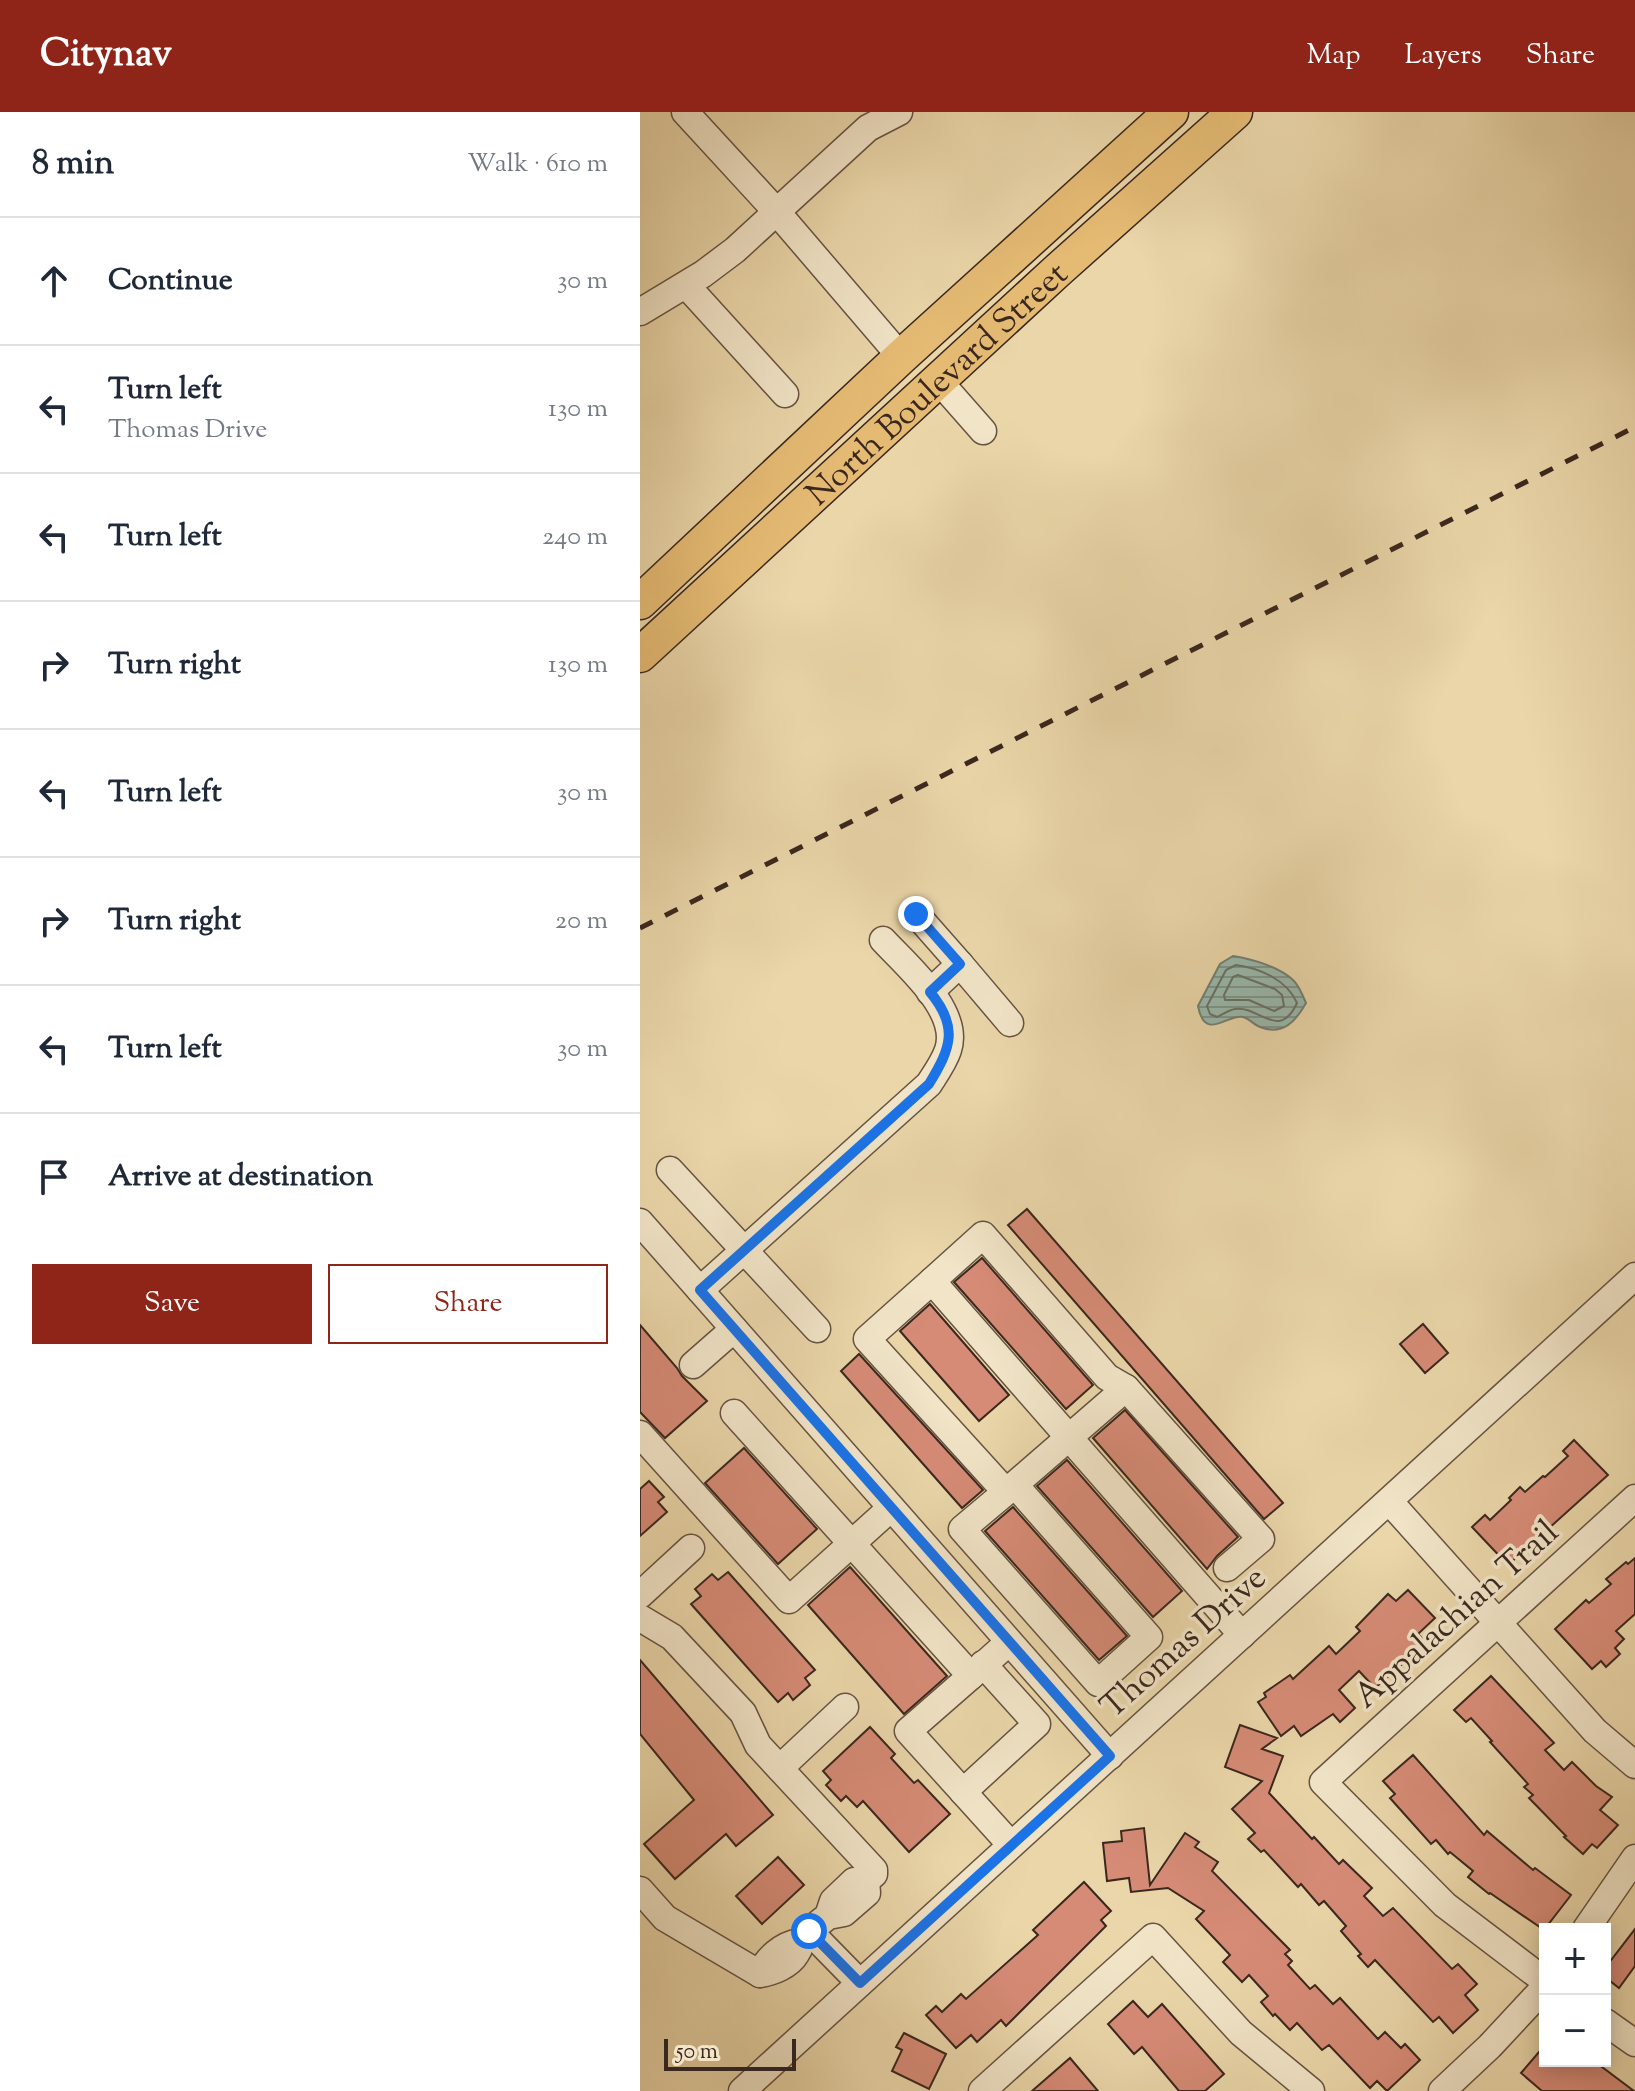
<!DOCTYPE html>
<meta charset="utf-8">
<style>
body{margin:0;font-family:"Sorts Mill Goudy",serif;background:#f6f6f7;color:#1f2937}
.controls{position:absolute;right:24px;bottom:24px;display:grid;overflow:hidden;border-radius:0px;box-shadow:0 4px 20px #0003}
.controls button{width:72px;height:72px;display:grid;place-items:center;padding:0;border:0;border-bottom:2px solid #e0e1e3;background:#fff;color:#1f2937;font:40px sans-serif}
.scale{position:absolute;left:24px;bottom:20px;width:132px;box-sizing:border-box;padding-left:8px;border:4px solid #3a271e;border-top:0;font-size:22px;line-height:28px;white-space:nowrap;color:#3a271e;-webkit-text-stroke:6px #f1e4c7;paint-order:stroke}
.stop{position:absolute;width:24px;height:24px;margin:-18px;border:6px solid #1a73e8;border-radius:50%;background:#fff}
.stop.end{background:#1a73e8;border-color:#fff;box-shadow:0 2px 8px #0008}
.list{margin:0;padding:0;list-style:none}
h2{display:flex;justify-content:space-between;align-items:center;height:104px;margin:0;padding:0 32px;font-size:34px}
h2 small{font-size:26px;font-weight:400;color:#747a83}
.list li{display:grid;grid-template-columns:52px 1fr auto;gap:24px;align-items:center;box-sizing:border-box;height:128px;padding:0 32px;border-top:2px solid #e0e1e3}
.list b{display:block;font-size:30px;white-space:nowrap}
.list p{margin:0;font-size:26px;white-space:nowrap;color:#747a83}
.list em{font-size:26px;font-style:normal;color:#747a83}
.actions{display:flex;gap:16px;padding:24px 32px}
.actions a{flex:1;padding:18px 0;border:2px solid #8f2418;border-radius:0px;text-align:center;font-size:28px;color:#8f2418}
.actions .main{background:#8f2418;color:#fff}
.icon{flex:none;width:44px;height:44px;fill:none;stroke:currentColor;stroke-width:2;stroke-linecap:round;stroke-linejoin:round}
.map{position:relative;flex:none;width:995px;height:1979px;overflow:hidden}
header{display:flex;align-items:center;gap:48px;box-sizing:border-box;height:112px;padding:0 40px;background:#8f2418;color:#fff}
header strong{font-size:38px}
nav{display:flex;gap:44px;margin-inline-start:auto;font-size:28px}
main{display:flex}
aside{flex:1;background:#fff}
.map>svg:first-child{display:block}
.water{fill:url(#water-rules);stroke:#727f74;stroke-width:2}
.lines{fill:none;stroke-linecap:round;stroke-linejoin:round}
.shore{stroke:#697066;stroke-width:2}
.building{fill:#d68b76;stroke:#3a271e;stroke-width:2}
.minor-casing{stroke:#665341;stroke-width:29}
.major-casing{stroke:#3a271e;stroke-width:37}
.minor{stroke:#f1e4c7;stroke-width:26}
.major{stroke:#e5bb74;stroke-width:34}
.rail{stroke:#3a271e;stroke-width:5;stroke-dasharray:14 14;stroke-linecap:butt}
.route{stroke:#1a73e8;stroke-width:10}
.labels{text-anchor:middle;stroke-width:7;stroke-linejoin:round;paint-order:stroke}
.street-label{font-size:34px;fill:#3a271e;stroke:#f1e4c7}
</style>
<header>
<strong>Citynav</strong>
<nav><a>Map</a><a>Layers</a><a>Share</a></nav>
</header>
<main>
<aside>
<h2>8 min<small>Walk · 610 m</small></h2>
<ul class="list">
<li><svg class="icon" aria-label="ahead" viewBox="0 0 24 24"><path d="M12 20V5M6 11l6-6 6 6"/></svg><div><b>Continue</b></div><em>30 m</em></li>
<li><svg class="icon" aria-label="left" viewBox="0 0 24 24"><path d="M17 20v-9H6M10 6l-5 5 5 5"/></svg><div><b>Turn left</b><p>Thomas Drive</p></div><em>130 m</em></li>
<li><svg class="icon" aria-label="left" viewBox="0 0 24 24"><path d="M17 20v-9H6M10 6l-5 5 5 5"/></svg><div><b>Turn left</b></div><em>240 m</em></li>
<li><svg class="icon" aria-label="right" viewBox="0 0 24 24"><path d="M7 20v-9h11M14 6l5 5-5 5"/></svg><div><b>Turn right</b></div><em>130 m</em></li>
<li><svg class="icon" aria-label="left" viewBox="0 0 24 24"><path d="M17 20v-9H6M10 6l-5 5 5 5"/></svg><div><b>Turn left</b></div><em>30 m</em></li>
<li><svg class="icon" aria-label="right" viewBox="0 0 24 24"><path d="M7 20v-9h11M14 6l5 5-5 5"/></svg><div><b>Turn right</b></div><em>20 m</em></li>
<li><svg class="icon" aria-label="left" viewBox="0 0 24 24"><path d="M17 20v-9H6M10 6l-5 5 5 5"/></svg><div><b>Turn left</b></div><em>30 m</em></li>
<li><svg class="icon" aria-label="arrive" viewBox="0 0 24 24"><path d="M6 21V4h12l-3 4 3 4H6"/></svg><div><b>Arrive at destination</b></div></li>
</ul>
<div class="actions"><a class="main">Save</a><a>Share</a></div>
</aside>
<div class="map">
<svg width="995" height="1979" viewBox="0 0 995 1979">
<defs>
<pattern id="water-rules" width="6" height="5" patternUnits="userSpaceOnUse" patternTransform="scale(2)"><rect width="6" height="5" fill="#98b9ad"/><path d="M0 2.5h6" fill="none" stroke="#7d968c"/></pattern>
</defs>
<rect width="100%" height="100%" fill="#ead6a9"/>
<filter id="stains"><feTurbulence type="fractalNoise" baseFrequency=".0025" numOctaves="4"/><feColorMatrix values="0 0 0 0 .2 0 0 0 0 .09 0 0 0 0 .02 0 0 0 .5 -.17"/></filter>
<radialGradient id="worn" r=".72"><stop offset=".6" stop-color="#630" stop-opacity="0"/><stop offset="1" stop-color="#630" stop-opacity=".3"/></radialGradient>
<path class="water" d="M593 844C612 847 640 855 654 869 659 874 663 884 666 891 656 909 643 924 620 915 614 913 610 907 603 905 588 901 565 931 558 894L580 852Z"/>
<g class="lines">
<g class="shore">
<path d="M596 853C620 856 647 868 657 891 639 930 619 893 595 897 589 898 583 902 577 905L570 902 567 894 586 858Z"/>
<polygon points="598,863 635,877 642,883 644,894 634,899 609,888 585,888 584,883 593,865"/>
</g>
</g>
<g class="building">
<polygon points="387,1097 643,1391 624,1407 368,1113"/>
<polygon points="342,1146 453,1273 426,1297 314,1170"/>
<polygon points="290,1192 369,1283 339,1309 260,1219"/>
<polygon points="783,1212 808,1241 785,1261 760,1232"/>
<polygon points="0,1213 37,1256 42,1264 67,1289 25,1326 0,1300"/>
<polygon points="219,1242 343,1378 322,1396 201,1259"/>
<polygon points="485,1298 598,1425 577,1444 567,1457 453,1326"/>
<polygon points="934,1328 968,1363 868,1453 832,1415 845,1403 850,1408 871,1388 869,1386 880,1375 885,1380 903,1364 905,1365 928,1344 923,1339"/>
<polygon points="104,1336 177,1417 138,1452 65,1371"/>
<polygon points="427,1348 542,1479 513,1505 397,1374"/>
<polygon points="9,1369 24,1385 18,1390 27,1400 0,1424 0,1377"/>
<polygon points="373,1395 487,1524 459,1548 345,1419"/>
<polygon points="995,1446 995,1502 976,1519 984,1527 975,1536 980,1542 966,1555 961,1549 952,1557 915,1517 946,1488 949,1491 971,1472 966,1467 986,1450 988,1452"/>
<polygon points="210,1455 307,1564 264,1602 168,1493"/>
<polygon points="88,1460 175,1558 165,1566 170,1573 153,1588 148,1581 138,1590 51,1492 61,1484 55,1477 72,1462 78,1468"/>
<polygon points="768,1478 795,1506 778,1522 786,1531 735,1576 719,1559 699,1578 715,1596 700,1610 693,1602 661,1624 654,1614 641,1624 618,1590 626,1585 624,1581 650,1563 653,1567 689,1534 696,1542 720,1519 716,1515 748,1482 756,1489"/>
<polygon points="0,1548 133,1703 96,1734 86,1722 35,1767 4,1732 54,1688 0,1622"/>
<polygon points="851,1564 914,1631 905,1638 924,1658 932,1650 956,1674 972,1685 960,1698 978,1713 957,1736 952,1732 943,1742 924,1725 926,1724 889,1686 893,1683 884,1675 888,1672 850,1630 852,1629 831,1606 826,1610 814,1598"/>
<polygon points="600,1613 637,1626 622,1637 643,1644 629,1681 672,1727 674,1725 699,1752 703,1748 732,1776 724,1784 743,1804 753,1796 812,1857 818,1852 837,1872 825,1883 838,1898 813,1921 799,1905 793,1910 735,1848 728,1855 718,1844 721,1842 701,1819 706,1814 684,1789 679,1793 661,1772 658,1775 624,1738 621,1740 608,1727 615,1721 592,1697 622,1669 585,1655"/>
<polygon points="230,1615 255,1642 251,1646 274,1671 278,1668 310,1702 269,1740 223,1689 217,1695 206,1684 201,1689 186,1673 191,1668 183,1659"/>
<polygon points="773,1643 844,1723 847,1719 893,1758 895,1756 931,1783 904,1818 850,1781 849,1782 828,1765 833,1759 810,1740 808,1742 796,1728 791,1732 750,1686 755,1682 743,1669"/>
<polygon points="504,1716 510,1773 545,1721 559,1730 555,1735 578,1750 572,1759 650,1838 645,1842 652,1849 648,1853 670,1877 675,1873 693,1892 700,1886 738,1927 745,1920 761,1936 765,1932 780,1948 747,1979 737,1969 730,1976 689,1933 682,1938 657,1911 650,1918 635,1902 633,1904 621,1890 628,1884 609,1863 602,1870 583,1850 590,1843 556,1807 564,1799 528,1776 491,1780 489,1766 467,1769 463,1731 482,1729 481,1719"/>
<polygon points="138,1745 164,1773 122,1812 96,1784"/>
<polygon points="444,1770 471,1799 461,1808 466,1814 366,1914 361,1908 337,1930 331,1923 316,1936 286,1903 296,1894 302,1900 321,1882 326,1887 398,1823 393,1818"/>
<polygon points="995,1817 995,1854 979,1876 965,1865 965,1856"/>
<polygon points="493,1889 508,1905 522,1892 584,1962 565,1979 539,1979 502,1935 494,1942 468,1912"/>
<polygon points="264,1921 306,1942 289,1977 252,1959 262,1938 256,1935"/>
<polygon points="905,1933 905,1949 954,1949 994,1979 902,1979 881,1961"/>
<polygon points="430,1946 458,1979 392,1979"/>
</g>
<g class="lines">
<defs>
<g id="minor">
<polyline points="45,0 136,99 261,245"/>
<polyline points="46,173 145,282"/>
<polyline points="0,200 63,162 95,138 228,16 259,0"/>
<polyline points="299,269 343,319"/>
<polyline points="276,802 320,852 290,880"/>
<polyline points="320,852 370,911"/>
<polyline points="30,1058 177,1217"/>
<polyline points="0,1110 470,1644"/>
<polyline points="292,1169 227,1227 366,1380 486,1276"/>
<path d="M60 1178 289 972C296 961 304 950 308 938 321 899 267 854 243 828"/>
<polyline points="53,1253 94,1217"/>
<polyline points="94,1301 331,1564 369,1530"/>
<polyline points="0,1322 149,1488 251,1396"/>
<polyline points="366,1380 322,1417 458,1571 509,1525 375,1373"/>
<polyline points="749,1389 955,1619 995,1653"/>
<polyline points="587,1456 621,1427 486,1276 467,1265 343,1123 292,1169 602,1523"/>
<polyline points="0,1483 51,1436"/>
<polyline points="0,1506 32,1525 103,1601 118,1633 234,1758 234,1762 226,1769"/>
<polyline points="331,1564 268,1619 371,1733"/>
<polyline points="140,1656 205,1595"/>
<polyline points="323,1680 397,1612 343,1552"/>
<polyline points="0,1778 25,1806 120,1862"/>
<polyline points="188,1804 193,1789 214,1769 226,1769 227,1781 204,1801 188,1804 169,1819 220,1871"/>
<polyline points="946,1817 995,1746"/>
<path d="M159 1830C142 1833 127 1846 120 1862 132 1860 149 1854 156 1842 163 1832 157 1832 169 1819"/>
<polyline points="905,1869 805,1793 683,1670 995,1386"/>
<polyline points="965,1910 995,1931"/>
<polyline points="102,1979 995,1164"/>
<polyline points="342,1979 513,1825 601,1921 671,1979"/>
<polyline points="802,1979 850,1934 905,1875"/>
</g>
<g id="major">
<polyline points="0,490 261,245 531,0"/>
<path id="s1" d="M0 543 417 159 595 0"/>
</g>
</defs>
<use href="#minor" class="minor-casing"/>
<use href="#major" class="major-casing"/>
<use href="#minor" class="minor"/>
<use href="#major" class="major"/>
<polyline class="rail" points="0,816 995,315"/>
</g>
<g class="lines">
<path class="route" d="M169 1819 220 1871 470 1644 60 1178 289 972C311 936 319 915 290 880L320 852 276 802"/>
</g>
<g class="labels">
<g class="street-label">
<text dy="12" stroke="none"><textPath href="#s1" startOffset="402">North Boulevard Street</textPath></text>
<text transform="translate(815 1501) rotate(-42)" y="12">Appalachian Trail</text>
<text transform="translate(542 1529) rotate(-42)" y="12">Thomas Drive</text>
</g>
</g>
<rect width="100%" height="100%" filter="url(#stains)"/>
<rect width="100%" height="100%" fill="url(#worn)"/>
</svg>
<div class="controls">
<button>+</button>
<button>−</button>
</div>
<div class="scale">50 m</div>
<div class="stop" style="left:169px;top:1819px"></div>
<div class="stop end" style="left:276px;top:802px"></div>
</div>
</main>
